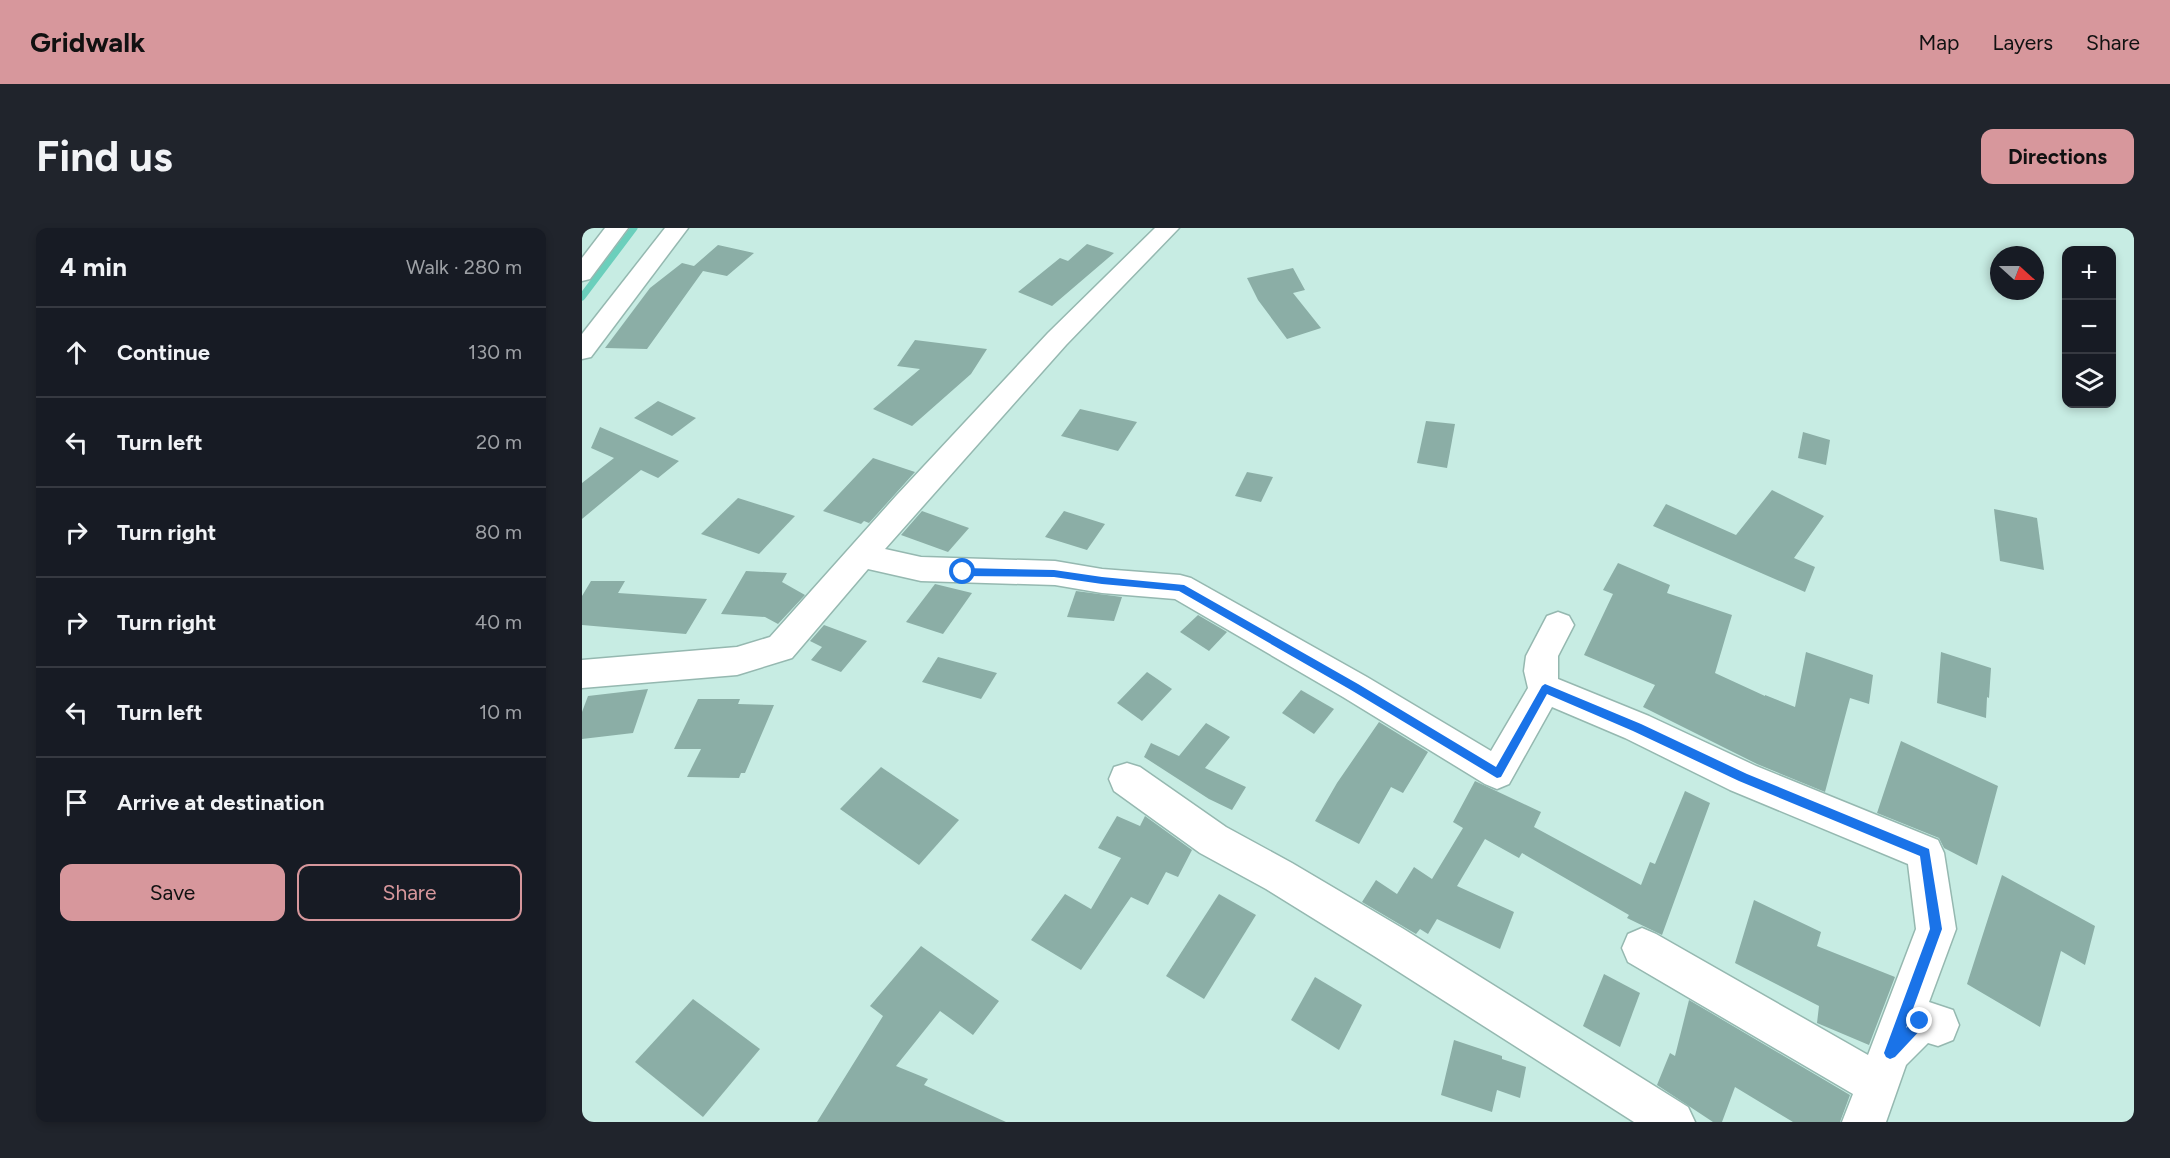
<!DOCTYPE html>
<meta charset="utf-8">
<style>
body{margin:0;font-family:Figtree,sans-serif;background:#20242c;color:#f1f3f6}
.controls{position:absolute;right:18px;top:18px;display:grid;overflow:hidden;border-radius:12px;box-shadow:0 3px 9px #0003}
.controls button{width:54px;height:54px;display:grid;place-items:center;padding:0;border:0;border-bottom:2px solid #363941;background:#171b24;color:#f1f3f6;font:30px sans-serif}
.compass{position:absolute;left:1408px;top:18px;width:54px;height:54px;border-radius:50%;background:#171b24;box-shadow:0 3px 9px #0003;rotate:111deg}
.stop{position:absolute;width:18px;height:18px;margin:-14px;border:4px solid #1a73e8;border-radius:50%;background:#fff}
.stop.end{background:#1a73e8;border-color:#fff;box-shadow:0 2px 6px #0008}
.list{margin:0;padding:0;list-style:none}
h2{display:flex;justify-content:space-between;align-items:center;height:78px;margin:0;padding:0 24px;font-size:26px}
h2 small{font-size:20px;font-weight:400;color:#9ea1a6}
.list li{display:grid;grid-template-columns:39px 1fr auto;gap:18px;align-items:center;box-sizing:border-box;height:90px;padding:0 24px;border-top:2px solid #363941}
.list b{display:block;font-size:22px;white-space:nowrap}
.list em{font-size:20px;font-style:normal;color:#9ea1a6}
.actions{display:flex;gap:12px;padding:18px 24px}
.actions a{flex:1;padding:14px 0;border:2px solid #d7979c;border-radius:12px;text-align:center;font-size:21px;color:#d7979c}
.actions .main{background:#d7979c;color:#111}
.icon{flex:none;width:33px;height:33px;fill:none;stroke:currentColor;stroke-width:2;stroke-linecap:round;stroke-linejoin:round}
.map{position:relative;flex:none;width:1552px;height:894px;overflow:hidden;border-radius:12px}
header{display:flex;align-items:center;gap:36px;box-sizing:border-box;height:84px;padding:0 30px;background:#d7979c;color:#111}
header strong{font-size:28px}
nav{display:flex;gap:33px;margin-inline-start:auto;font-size:21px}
.intro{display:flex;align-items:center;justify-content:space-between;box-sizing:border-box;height:144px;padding:0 36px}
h1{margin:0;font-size:42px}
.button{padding:15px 27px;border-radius:12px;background:#d7979c;color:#111;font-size:21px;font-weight:700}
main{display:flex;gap:36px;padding:0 36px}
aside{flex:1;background:#171b24;border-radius:12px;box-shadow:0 3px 9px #0003}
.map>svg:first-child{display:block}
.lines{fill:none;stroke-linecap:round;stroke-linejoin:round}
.stream{stroke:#6bcfbc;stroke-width:7}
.building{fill:#8baea6}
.minor-casing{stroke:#95b8b0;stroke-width:3}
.minor{fill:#fff;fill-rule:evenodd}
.route{fill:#1a73e8}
</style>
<header>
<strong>Gridwalk</strong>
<nav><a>Map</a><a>Layers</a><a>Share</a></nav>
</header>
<div class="intro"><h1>Find us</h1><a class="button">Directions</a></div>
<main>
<aside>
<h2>4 min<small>Walk · 280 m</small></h2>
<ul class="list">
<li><svg class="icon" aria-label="ahead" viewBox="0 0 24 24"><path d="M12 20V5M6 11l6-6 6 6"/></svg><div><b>Continue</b></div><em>130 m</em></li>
<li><svg class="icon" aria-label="left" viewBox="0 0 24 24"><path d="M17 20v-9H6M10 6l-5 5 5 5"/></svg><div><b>Turn left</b></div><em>20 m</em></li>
<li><svg class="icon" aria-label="right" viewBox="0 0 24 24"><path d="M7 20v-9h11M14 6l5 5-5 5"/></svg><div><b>Turn right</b></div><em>80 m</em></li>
<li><svg class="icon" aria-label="right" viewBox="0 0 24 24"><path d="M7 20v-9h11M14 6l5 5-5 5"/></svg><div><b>Turn right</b></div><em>40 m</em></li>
<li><svg class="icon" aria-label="left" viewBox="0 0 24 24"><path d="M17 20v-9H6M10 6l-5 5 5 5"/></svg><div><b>Turn left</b></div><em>10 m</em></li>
<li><svg class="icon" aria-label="arrive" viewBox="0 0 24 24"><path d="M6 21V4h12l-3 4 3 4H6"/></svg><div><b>Arrive at destination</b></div></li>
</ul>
<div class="actions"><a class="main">Save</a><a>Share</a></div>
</aside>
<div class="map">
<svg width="1552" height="894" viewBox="0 0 1552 894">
<rect width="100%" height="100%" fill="#c7ece3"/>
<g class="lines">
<polyline class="stream" points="0,69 52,0"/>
</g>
<g class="building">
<polygon points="505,16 532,25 470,78 436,64 478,30 486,33"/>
<polygon points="136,17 172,25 145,48 121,43 65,121 23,120 68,60 100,35 112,38"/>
<polygon points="711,40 723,62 711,65 739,100 705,111 676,72 665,50"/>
<polygon points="333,112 405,121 389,146 330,198 291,181 338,141 315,138"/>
<polygon points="76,173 114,190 90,208 52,190"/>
<polygon points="498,181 555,194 536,223 479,208"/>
<polygon points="844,193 873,196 865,240 835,235"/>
<polygon points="18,199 97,233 76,250 59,242 0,291 0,255 32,230 9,220"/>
<polygon points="1221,204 1248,212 1244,237 1216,230"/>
<polygon points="291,230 333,244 287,295 282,293 279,296 241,283"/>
<polygon points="665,244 691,249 679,274 653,268"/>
<polygon points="1190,262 1242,288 1212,330 1233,339 1223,364 1071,298 1084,276 1154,307"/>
<polygon points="156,270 213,288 177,326 119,306"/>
<polygon points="1412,281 1455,290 1462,342 1418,333"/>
<polygon points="340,283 387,300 366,324 319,307"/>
<polygon points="482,283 523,296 505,322 463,309"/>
<polygon points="1036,335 1088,357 1085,365 1150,387 1133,445 1183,468 1183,467 1213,479 1224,424 1291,447 1287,476 1268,470 1243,564 1175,536 1061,479 1073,457 1002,427 1031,366 1021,362"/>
<polygon points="164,343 205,345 200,354 223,367 196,396 183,389 139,386"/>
<polygon points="9,353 43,353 36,365 125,371 104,406 0,397 0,368"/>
<polygon points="353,356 390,365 361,406 324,394"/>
<polygon points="494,363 540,369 532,393 485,389"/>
<polygon points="616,387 645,404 627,423 598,404"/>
<polygon points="242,397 285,413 259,444 229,432 240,419 228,413"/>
<polygon points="1359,424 1409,440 1407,470 1405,469 1404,490 1355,475"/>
<polygon points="356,429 415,445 399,471 340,454"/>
<polygon points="565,444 590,461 560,493 535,475"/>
<polygon points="66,461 51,505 0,511 0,484 6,468"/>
<polygon points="719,462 752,481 732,506 700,485"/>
<polygon points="116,471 158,471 156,476 192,477 163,545 159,545 157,550 105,549 119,521 92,521"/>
<polygon points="797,494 846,524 821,565 809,559 777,616 733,593 755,555"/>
<polygon points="624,495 648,509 623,540 664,559 650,582 627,571 562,529 569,515 597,528"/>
<polygon points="1319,513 1416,558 1395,637 1362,620 1357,610 1295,585"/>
<polygon points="299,539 377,592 337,637 258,581"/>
<polygon points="893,553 959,584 952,599 1059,657 1068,634 1073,636 1103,563 1128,575 1080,707 1045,690 1047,687 940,625 937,630 903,611 875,658 932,684 918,721 855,691 846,706 838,701 834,706 780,674 794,652 815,666 832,639 850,651 881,600 871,594"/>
<polygon points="535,588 558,598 563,588 610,622 596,649 584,644 566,677 549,669 499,742 449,712 483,666 509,681 539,630 516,620"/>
<polygon points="1420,647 1513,698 1503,737 1479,723 1458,799 1385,756"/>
<polygon points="637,666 674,687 622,771 584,748"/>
<polygon points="1172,672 1239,704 1235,718 1313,749 1287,817 1235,795 1237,778 1153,735"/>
<polygon points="339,718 417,773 391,807 358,783 314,838 346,851 342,857 424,894 235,894 301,788 288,778"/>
<polygon points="1022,746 1058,765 1038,819 1001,798"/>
<polygon points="733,749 780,777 757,822 709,792"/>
<polygon points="111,771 178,821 121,889 53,834"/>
<polygon points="1107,772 1268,867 1258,894 1211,894 1153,859 1140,894 1131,894 1075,857 1088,825 1093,828"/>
<polygon points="872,812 920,828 920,831 944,839 938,870 915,862 910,884 859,867"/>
</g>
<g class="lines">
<defs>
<g id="minor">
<polygon points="23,0 46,0 8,51 0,53 0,30"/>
<polygon points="83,0 106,0 9,129 0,131 0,106"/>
<polygon points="573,0 597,0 484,117 303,321 339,329 473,333 520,341 598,347 609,350 785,449 909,523 946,460 942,443 944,428 965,388 976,384 987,388 992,397 976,428 976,451 1067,488 1174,538 1356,612 1362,625 1374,701 1347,774 1371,782 1377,797 1371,812 1356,818 1346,815 1324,837 1304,894 1260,894 1271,866 1046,734 1040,720 1046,706 1060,700 1074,706 1286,827 1334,701 1326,636 1148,562 1043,510 970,479 927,556 915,561 903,556 761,469 593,371 520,365 473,357 339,353 286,341 210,430 155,447 0,460 0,432 155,419 188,409 314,268 466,105"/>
<polygon points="545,535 558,539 644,599 710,635 820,700 1106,879 1113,894 1052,894 792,728 684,661 618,625 532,563 527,551 532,539"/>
</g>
</defs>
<use href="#minor" class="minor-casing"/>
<use href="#minor" class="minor"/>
</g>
<polygon class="route" points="381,340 472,342 520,349 602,357 776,456 914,539 960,458 963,456 1059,496 1165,546 1347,621 1360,701 1324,800 1338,787 1343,789 1343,797 1313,829 1308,831 1304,829 1302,825 1348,701 1338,628 1157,553 1051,503 965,466 919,549 915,550 769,462 597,363 520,356 472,349 381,348 376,344"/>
</svg>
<div class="controls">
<button>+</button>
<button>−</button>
<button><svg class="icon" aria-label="layers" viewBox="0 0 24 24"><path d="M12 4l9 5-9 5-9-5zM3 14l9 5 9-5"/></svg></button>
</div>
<svg class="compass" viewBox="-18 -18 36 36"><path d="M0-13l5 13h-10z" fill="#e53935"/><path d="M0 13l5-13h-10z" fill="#9ea1a6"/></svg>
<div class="stop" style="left:381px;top:344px"></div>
<div class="stop end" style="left:1338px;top:793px"></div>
</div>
</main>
